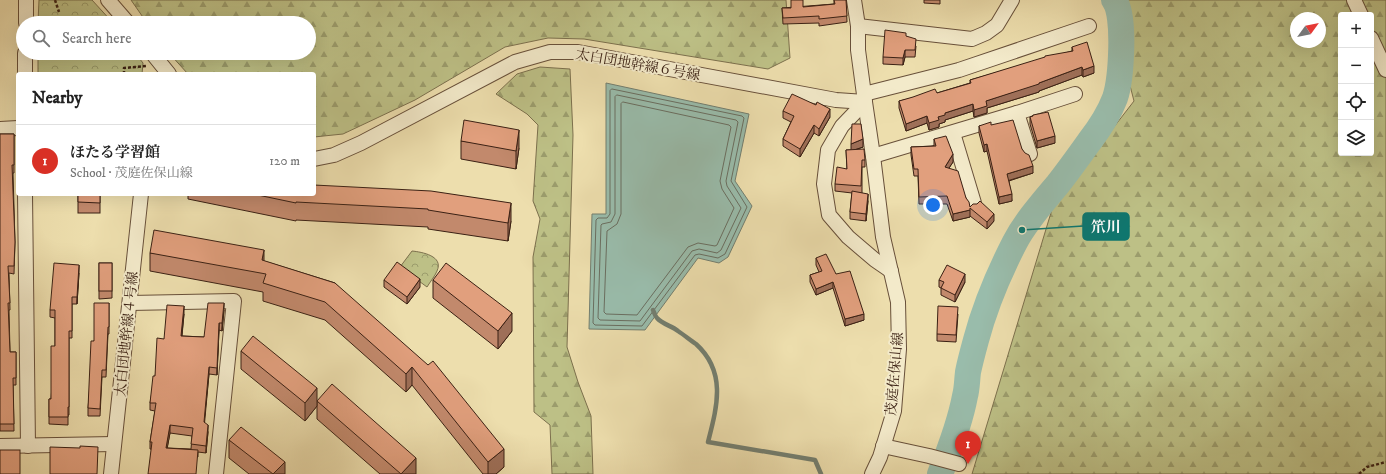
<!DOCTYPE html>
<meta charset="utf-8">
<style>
body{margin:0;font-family:"IM FELL DW Pica","Noto Serif JP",serif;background:#f2f2f2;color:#222}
.controls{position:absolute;right:12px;top:12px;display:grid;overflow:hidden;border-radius:4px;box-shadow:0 4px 16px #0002}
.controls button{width:36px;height:36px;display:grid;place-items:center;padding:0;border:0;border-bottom:1px solid #e0e0e0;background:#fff;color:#222;font:20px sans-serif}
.compass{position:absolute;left:1290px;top:12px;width:36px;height:36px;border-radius:50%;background:#fff;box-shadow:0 4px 16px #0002;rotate:57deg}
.you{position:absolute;left:933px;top:205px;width:14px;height:14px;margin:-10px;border:3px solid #fff;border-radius:50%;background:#1a73e8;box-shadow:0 0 0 6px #1a73e833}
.badge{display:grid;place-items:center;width:26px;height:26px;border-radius:50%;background:#d93025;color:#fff;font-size:13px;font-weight:700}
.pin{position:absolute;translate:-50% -33px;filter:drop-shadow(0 1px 2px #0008)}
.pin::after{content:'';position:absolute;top:21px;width:14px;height:12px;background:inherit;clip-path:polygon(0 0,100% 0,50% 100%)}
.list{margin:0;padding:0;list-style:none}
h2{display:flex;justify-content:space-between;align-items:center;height:52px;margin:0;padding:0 16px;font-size:17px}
h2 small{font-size:13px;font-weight:400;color:#767676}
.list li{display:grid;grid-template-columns:26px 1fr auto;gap:12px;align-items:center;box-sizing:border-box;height:72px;padding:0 16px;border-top:1px solid #e0e0e0}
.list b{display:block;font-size:15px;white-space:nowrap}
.list p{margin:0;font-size:13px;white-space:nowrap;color:#767676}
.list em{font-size:13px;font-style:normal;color:#767676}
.icon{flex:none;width:22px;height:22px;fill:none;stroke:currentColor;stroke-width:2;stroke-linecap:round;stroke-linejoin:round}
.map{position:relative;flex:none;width:1386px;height:474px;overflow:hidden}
.search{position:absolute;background:#fff;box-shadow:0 4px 16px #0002;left:16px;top:16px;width:300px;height:44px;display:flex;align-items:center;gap:10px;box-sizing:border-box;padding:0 14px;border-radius:22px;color:#767676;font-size:15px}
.panel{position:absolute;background:#fff;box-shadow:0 4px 16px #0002;left:16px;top:72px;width:300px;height:124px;border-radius:4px}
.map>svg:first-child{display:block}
.forest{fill:url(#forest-firs);stroke:#7c704d;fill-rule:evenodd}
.park{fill:url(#park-crowns);stroke:#7c704d}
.water{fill:#99bcab;stroke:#737e6f}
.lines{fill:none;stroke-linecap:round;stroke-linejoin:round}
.shore{stroke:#6a6e60;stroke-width:1}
.stream{stroke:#737e6f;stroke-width:4.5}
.river{stroke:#99bcab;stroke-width:26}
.minor-casing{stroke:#68503a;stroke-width:16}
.path{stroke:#3b2114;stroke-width:2.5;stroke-dasharray:3 2;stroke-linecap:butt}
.minor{stroke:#f3eaca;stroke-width:14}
.wall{fill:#c2896c;stroke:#3b2114;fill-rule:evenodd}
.shaded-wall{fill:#9e6f58;stroke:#3b2114}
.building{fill:#e19f7d;stroke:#3b2114}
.labels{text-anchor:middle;stroke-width:4;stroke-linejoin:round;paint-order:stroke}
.street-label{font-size:14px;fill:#3b2114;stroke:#f3eaca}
.leader{fill:none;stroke:#0f766e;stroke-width:1.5}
.callout-dot{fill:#0f766e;stroke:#f3eaca;stroke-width:1.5}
.callout{fill:#0f766e;stroke:#0f766e;stroke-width:1.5}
.callout-label{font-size:15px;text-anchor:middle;font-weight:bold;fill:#fff}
</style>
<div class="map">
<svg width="1386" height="474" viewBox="0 0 1386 474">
<defs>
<pattern id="forest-firs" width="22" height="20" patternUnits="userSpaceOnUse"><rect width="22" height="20" fill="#bdc086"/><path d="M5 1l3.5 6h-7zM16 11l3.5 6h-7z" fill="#9b9c6c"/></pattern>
<pattern id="park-crowns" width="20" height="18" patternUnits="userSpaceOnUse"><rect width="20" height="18" fill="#bdc086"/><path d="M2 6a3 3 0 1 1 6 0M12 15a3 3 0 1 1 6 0" fill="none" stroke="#9b9c6c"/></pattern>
</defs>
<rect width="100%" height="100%" fill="#eddead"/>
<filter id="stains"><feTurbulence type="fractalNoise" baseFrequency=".005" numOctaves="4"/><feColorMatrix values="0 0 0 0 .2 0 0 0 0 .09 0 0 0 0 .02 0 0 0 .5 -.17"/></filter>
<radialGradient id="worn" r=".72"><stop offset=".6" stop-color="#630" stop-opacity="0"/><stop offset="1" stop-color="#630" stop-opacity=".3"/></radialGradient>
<g class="forest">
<polygon points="131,0 786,0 790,58 768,69 584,39 548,38 505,47 415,100 343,134 314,137 314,74 188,74 169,53 309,53 309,23 147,23"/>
<path d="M1108 0H1386V474H972L1053 206 1134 101ZM1341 15H1371V153H1341ZM1296 18H1320V42H1296Z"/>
<polygon points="540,67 570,69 573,135 567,347 578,382 591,416 593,474 552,474 550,425 534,412 533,257 540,219 533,201 538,125 527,114 496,94 517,74"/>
</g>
<g class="park">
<polygon points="39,0 92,0 113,23 38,23"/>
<polygon points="38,53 135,53 143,63 142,74 38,74"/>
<path d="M412 251C422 252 444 256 437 271 435 276 430 282 427 287L400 267Z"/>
</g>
<polygon class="water" points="606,83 749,114 735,181 752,206 728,257 719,263 698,258 645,330 589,329 592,214 606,214"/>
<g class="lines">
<g class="shore">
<polygon points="612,89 742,116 744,118 731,181 747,207 725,254 718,258 699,254 695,255 642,326 595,325 593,323 596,220 598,218 607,218 610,214 610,91"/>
<polygon points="617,95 736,120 738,122 726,181 727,186 741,208 721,250 717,253 699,249 692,251 640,321 600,320 598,318 601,225 602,224 611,222 615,214 615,97"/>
<polygon points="623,102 729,125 731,127 720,181 722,189 734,208 717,245 715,246 698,243 688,247 637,315 606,314 604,312 607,231 617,224 621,214 621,104"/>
</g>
<path class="stream" d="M653 310C654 312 655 316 657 318 662 324 672 326 678 331 684 335 690 340 696 344 727 372 717 407 708 442L815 460 821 474"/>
<path class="river" d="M940 474C950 449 960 423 965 396 967 389 967 380 968 372 970 362 973 351 976 340 985 306 999 273 1015 242 1026 221 1043 202 1058 184 1069 170 1079 156 1089 142 1099 129 1109 114 1115 98 1121 80 1126 15 1114 0"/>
<defs>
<g id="minor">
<polyline points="108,0 128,23"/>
<polyline points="854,0 858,26 858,50 865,102 842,126 828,150 824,184 829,215 848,237 875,260 891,271"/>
<polyline points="1354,0 1361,15"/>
<polyline points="26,23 26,0"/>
<polyline points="858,26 972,39 986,33 997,25 1012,0"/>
<polyline points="1371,38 1386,70"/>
<polyline points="152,53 169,74"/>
<polyline points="25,74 25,53"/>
<polyline points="864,94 959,70 1089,26"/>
<polyline points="1017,113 1030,154"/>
<polyline points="0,129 18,128"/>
<polyline points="953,133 974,203"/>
<polyline points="873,156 1017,113 1075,94"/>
<polyline points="314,159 334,155 361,143 515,62 550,52 578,52 836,100 865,102 873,156 883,237 898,302 899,349 894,411 880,457 872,474"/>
<polyline points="25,194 28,446"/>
<polyline points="130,303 234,301 216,474"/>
<polyline points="0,446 114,444"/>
<polyline points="883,446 929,456 959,464"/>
<polyline points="111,474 141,194"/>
</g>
</defs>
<use href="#minor" class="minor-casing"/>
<g class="path">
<polyline points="55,0 59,12"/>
<polyline points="124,74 124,68 146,66"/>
<polyline points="1359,474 1367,467 1386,462"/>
</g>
<use href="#minor" class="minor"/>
</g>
<g class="wall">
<polygon points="834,0 846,0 847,22 819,26 819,23 783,24 782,8 834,4"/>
<polygon points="924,0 940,0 940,4 924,3"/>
<polygon points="906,36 916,46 915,57 905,57 903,65 883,64 883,57"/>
<polygon points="1072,47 1094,73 1083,77 1082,75 1039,91 1039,92 987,108 987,113 974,117 973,111 945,120 945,122 939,124 939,127 929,130 927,123 906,131 899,108 899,101 937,93 970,83 970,80 1072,51"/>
<polygon points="816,105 830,117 819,136 814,133 800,157 783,146 783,139 791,122 783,118 783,111"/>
<polygon points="1033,115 1055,143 1037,148 1030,124 1030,117 1033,116"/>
<polygon points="991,125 1022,149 1033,173 1009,181 1012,201 999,204 987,151 984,152 979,133 979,126"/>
<polygon points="0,134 14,134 14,173 13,173 15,242 14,274 9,273 10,310 9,310 10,352 16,352 16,385 13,385 14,431 0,431"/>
<polygon points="934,139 953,162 949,168 966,198 970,207 994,221 987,229 970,216 970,217 953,221 947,204 919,204 918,176 914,176 911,155 911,147 934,146"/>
<polygon points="461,141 519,148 516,169 461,159"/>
<polygon points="863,147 855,150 865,160 865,167 862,167 862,193 868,201 866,221 850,219 850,212 852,193 835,191 835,184 847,169 846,150 851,150"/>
<polygon points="314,185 511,221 508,241 428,229 428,227 296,220 296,221 188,199 188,194 314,194"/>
<rect x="78" y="194" width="22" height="19"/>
<polygon points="150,253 264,261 335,283 504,467 496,474 483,474 412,385 406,392 325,320 263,301 263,292 150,271"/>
<polygon points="816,258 836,274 864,320 845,326 833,288 816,295 810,282 810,275 819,272 816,265"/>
<polygon points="99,263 112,263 112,298 99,299"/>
<polygon points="79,273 77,304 72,304 72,338 69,338 69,415 68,415 68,425 49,424 49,399 51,399 55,346 55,318 50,317 50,310"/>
<polygon points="384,280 420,287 407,304 384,287"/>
<polygon points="433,280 512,331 498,349 433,298"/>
<polygon points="939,280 965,282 955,302 941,295 941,288 939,287"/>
<polygon points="109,303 109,334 108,334 106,377 102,377 100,416 88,416 88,408 94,341"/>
<path d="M224 310 222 331 219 330 217 375 209 374 204 423 208 432 206 453 198 452V457L150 449V442L155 411 150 410V403L155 376 164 339 184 314 182 336 204 337ZM170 433 192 436 191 449 167 448Z"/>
<polygon points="958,314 956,342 937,341 937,334"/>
<polygon points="241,351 317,406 305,421 241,369"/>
<polygon points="317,401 416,474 380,474 317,419"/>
<polygon points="229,440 285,474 249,474 229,458"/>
</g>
<g class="shaded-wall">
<polygon points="905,50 905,57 903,65 903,58"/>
<polygon points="1094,66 1094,73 1083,77 1083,70"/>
<polygon points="1082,67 1082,75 1039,91 1039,92 987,108 987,113 974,117 974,110 986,101 1039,83"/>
<polygon points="973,104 973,111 945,120 945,122 939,124 939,127 929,130 929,123 938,117 945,113"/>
<polygon points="830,109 830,117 819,136 819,129"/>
<polygon points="927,116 927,123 906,131 906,124"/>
<polygon points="814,125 814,133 800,157 800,149"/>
<polygon points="519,130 519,148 516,169 516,151"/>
<polygon points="1055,136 1055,143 1037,148 1037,141"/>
<polygon points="863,139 863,147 851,151 851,144"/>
<polygon points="987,144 987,151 984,152 984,145"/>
<polygon points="953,154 953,162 945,174 945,167"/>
<polygon points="1033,166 1033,173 1007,181 1007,174"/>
<polygon points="868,194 868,201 866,221 866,214"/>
<polygon points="1012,194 1012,201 999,204 999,197"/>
<polygon points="511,203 511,221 508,241 508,223"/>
<polygon points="970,210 970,217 953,221 953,214"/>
<polygon points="994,214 994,221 987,229 987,222"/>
<polygon points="264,250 264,268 262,260"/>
<polygon points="79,265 79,273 77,304 77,297"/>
<polygon points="965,274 965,282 955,302 955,295"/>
<polygon points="420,279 420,287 407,304 407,297"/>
<polygon points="833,282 833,288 816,295 816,289"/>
<polygon points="224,303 224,310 222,331 222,323"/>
<polygon points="184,306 184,314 181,343 181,336"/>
<polygon points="512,313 512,331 498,349 498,331"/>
<polygon points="864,314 864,320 845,326 845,319"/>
<polygon points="219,323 219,330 217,375 217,368"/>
<polygon points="209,367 209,374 204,429 204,422"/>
<polygon points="412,367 412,385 406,392 406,374"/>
<polygon points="317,388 317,406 305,421 305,403"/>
<polygon points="170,425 170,433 166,455 166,448"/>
<polygon points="208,425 208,432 206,453 206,446"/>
<polygon points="504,449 504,467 496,474 488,474 488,462"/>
<polygon points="416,458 416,474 401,474"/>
<polygon points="285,462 285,474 273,474"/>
</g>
<g class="building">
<polygon points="791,0 803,0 803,7 835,4 834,0 846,0 847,16 819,19 819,16 783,18 782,8 791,8"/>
<polygon points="885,30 906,33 906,36 916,39 915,50 905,50 903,58 883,57"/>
<polygon points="1087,42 1094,66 1083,70 1082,67 1039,83 1039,84 986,101 987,106 974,110 973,104 945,113 945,115 938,117 939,120 929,123 927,116 906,124 899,101 913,97 935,89 937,93 971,83 970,80 1045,57 1045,56 1073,51 1072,47"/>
<polygon points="792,94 816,105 817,102 830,109 819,129 814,125 800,149 783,139 794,116 783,111"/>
<polygon points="1048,112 1055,136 1037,141 1030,117 1033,116 1033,115"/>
<polygon points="464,120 519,130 516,151 461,141"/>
<polygon points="1013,120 1022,149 1025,153 1029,155 1033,166 1007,174 1012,194 999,197 987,144 984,145 979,126 991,122 991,125"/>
<polygon points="852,124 861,124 863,139 851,144"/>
<polygon points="0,134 14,134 14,165 12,165 15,242 14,266 8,266 10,303 8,303 10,352 16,352 16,378 13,378 14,424 0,424"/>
<polygon points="946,136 953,154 945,167 958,171 966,198 969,202 970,207 973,204 977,204 980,201 994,214 987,222 970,208 970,210 953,214 947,196 919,197 918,169 914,169 911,147 936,146 934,139"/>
<polygon points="864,149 865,160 862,160 861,186 835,184 837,167 847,169 846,150"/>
<polygon points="314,185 431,191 511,203 508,223 428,210 428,209 296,202 296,203 253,194 314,194"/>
<polygon points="852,191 868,194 866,214 850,212"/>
<polygon points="78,194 100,194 100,203 78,202"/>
<polygon points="154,230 264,250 262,260 335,283 428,365 433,361 504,449 488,462 412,367 406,374 325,302 263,283 266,274 150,253"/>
<polygon points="826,254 836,274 850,271 864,314 845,319 833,282 816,289 810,275 822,271 816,258"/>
<polygon points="397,262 420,279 407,297 384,280"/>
<polygon points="54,263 79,265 77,297 72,297 72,331 69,331 69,407 68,407 68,417 49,417 49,399 51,399 51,346 55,346 55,310 50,310"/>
<rect x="99" y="263" width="13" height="28"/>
<polygon points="446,263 512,313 498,331 433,280"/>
<polygon points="947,265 965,274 955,295 941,288 944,282 939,280"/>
<polygon points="94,303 109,303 109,327 108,327 106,370 102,370 100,409 88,408 91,341 94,341"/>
<polygon points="208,303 224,303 222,323 219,323 217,368 209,367 204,422 208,425 206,446 191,444 193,428 170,425 166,448 198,450 196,474 148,474 152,442 150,442 156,403 150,403 153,376 155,376 157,338 164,339 167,305 184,306 181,336 204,337"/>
<polygon points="938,306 958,307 956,335 937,334"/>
<polygon points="253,336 317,388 305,403 241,351"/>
<polygon points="332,384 416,458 401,474 317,401"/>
<polygon points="241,427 285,462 273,474 229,440"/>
<polygon points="80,446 98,447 97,474 50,474 50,447 80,448"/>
<rect x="0" y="450" width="20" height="24"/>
</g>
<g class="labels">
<g class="street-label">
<text transform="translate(638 64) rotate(10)" y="5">太白団地幹線６号線</text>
<text transform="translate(126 334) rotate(-84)" y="5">太白団地幹線４号線</text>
<text transform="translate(894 374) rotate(-85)" y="5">茂庭佐保山線</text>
</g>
</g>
<path class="leader" d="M1022 230L1083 226"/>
<circle class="callout-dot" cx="1022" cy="230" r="4"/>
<rect class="callout" x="1083" y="213" width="46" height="27" rx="4"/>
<g class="callout-label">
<text x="1106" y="232">笊川</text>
</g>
<rect width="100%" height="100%" filter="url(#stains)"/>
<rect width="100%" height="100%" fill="url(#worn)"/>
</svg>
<div class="controls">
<button>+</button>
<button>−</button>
<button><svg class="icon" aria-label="locate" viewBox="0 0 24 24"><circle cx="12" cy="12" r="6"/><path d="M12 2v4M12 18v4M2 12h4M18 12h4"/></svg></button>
<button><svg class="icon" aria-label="layers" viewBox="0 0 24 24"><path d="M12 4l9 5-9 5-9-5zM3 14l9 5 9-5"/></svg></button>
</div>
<svg class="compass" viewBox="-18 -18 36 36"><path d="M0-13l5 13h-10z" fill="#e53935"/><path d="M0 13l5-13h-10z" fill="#767676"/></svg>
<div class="you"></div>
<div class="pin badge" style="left:968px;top:464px">1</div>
<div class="search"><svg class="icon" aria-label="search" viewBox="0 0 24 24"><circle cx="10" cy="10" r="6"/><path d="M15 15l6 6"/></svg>Search here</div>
<section class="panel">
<h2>Nearby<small></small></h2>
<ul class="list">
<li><span class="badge">1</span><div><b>ほたる学習館</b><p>School · 茂庭佐保山線</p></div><em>120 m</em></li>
</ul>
</section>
</div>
